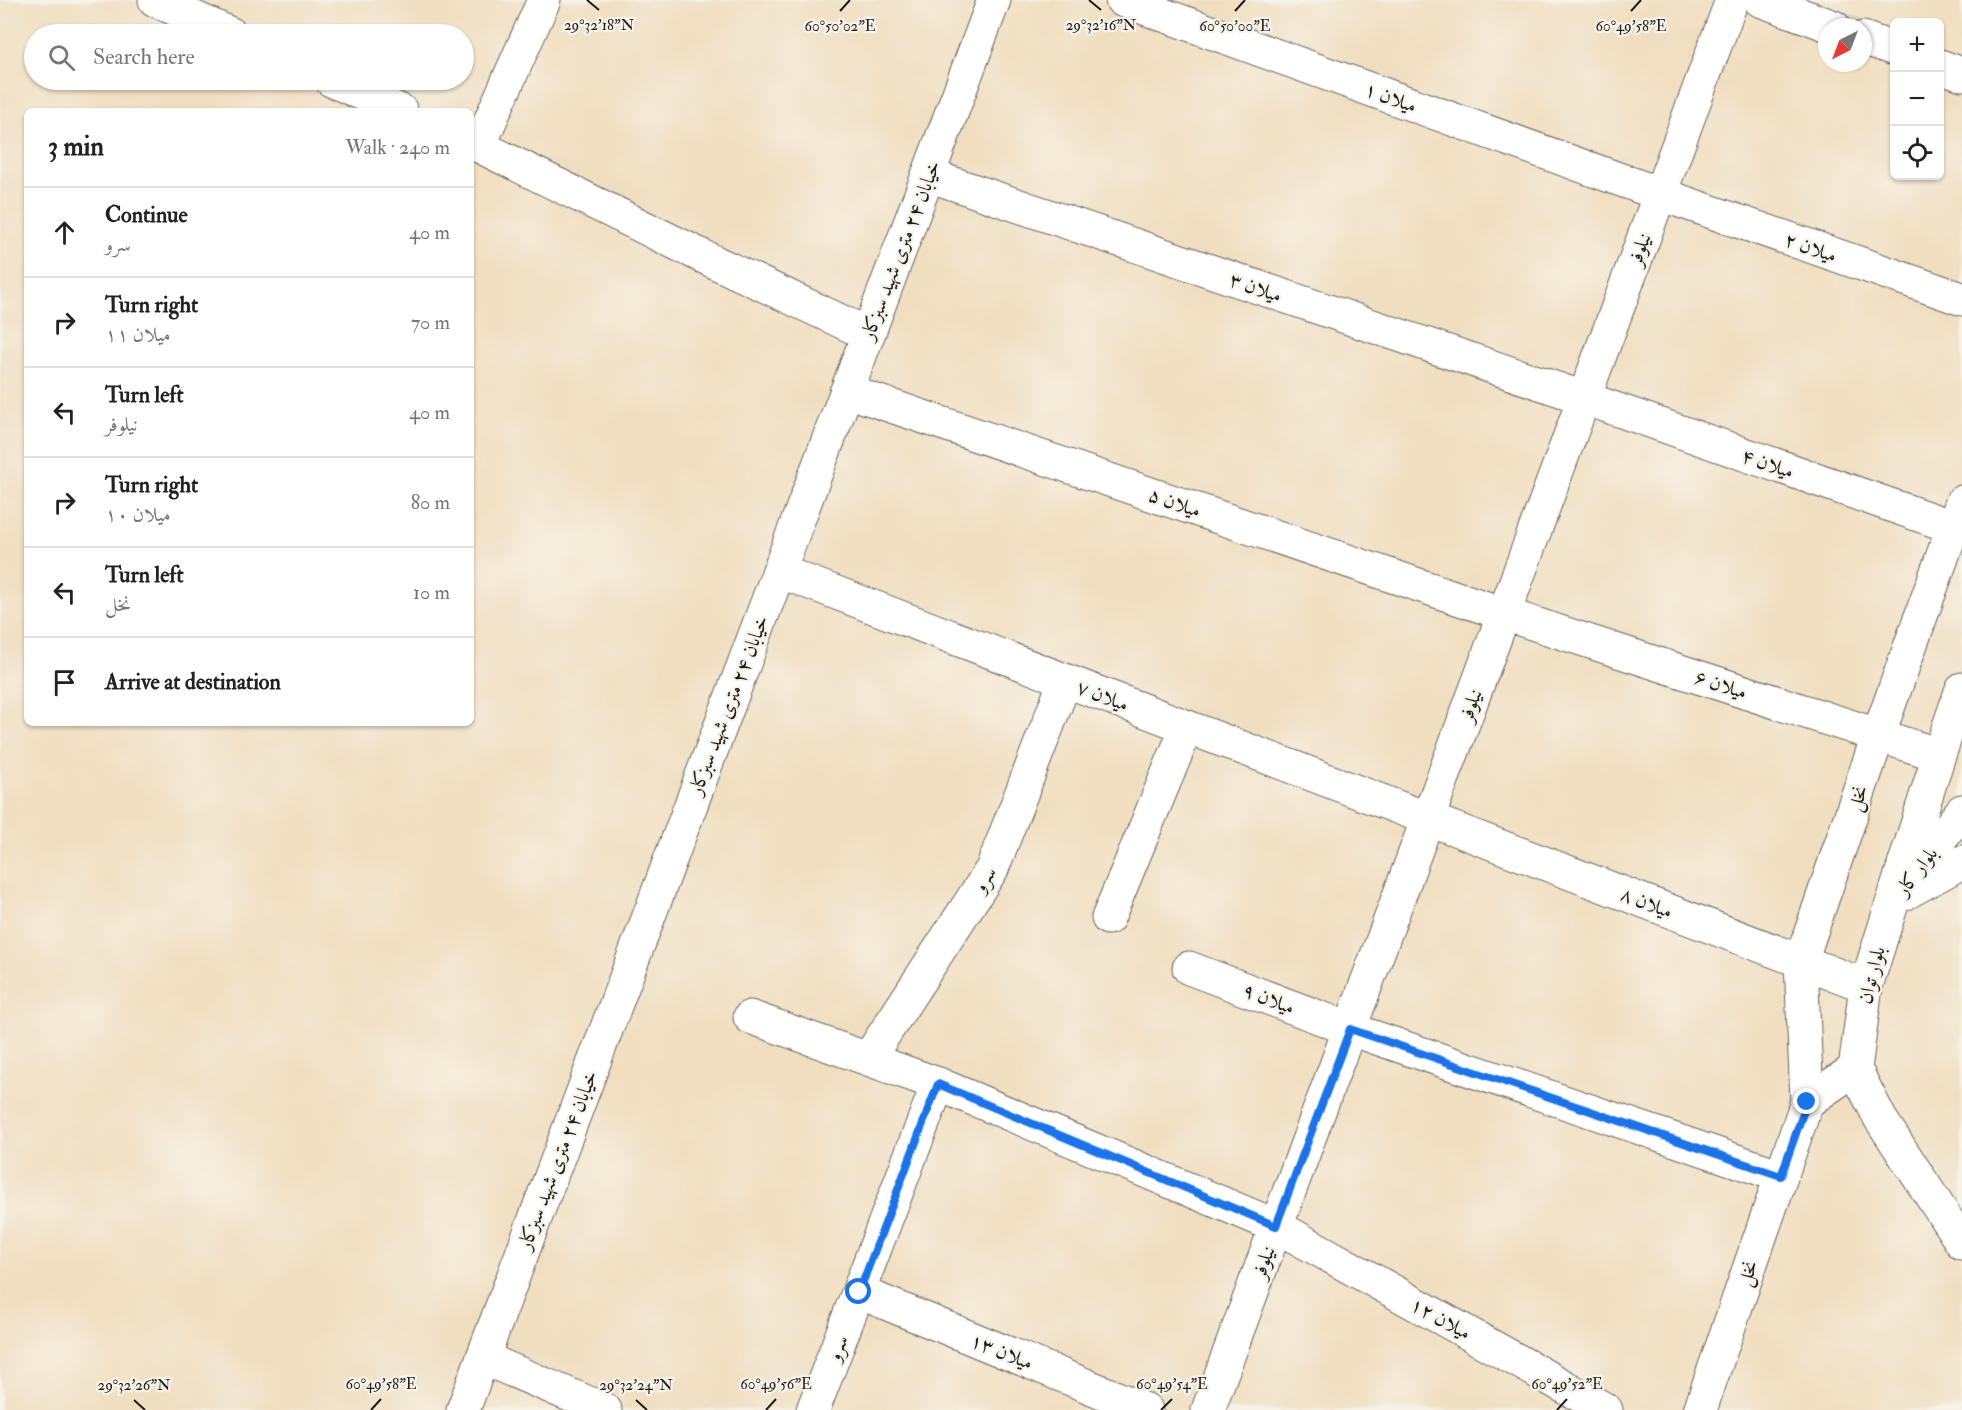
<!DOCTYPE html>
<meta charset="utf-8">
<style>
body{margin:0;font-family:"IM FELL Double Pica",Amiri,serif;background:#f6f6f6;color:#222}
.controls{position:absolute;right:18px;top:18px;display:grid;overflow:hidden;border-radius:9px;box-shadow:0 2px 4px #0004}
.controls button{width:54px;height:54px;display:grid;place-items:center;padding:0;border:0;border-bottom:2px solid #e0e0e0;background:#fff;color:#222;font:30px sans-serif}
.compass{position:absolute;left:1818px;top:18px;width:54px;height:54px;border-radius:50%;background:#fff;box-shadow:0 2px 4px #0004;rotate:222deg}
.stop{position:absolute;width:18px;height:18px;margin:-14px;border:4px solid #1a73e8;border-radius:50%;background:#fff}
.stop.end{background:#1a73e8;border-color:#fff;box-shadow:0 2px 6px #0008}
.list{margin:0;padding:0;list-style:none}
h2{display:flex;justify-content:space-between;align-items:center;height:78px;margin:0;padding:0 24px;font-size:26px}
h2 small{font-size:20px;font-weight:400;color:#767676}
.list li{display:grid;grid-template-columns:39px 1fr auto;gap:18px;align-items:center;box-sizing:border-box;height:90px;padding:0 24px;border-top:2px solid #e0e0e0}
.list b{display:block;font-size:22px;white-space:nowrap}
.list p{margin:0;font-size:20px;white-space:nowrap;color:#767676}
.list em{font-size:20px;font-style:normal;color:#767676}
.icon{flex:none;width:33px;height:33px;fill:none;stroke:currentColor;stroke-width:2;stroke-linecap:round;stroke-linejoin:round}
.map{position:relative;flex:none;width:1962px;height:1410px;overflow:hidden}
.search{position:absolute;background:#fff;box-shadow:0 2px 4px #0004;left:24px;top:24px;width:450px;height:66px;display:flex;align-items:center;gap:15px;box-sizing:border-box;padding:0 21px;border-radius:33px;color:#767676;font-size:22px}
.panel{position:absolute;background:#fff;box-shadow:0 2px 4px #0004;left:24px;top:108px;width:450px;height:618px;border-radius:9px}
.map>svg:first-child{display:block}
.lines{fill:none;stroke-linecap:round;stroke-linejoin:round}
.minor-casing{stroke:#666055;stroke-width:35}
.tertiary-casing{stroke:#666055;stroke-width:35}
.minor{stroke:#fff;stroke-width:33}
.tertiary{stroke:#fff;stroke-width:33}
.route{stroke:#1a73e8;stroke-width:8}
.ticks{fill:none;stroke:#1c1c1c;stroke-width:2}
.labels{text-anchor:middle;stroke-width:4.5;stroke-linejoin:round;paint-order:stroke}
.street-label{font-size:20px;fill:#1c1c1c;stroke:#f7f3e8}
.ticks-label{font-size:15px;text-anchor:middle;fill:#1c1c1c;stroke:#f7f3e8;stroke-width:4.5;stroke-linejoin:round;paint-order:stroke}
</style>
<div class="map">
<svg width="1962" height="1410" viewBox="0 0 1962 1410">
<rect width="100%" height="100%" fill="#f7f3e8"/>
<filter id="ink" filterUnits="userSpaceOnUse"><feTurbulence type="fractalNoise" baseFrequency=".0167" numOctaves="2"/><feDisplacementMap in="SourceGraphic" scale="12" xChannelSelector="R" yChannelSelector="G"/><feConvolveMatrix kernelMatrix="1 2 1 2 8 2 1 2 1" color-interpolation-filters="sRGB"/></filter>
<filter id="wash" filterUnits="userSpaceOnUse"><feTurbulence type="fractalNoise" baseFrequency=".008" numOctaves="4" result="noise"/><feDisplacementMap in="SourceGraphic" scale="24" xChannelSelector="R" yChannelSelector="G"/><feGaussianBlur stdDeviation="1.35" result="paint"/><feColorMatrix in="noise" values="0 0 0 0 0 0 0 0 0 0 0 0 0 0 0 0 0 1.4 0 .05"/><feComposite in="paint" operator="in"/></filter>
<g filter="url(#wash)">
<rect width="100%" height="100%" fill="#f0dec0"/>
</g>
<g filter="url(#ink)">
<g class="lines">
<defs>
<g id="minor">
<polyline points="155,0 231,34"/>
<polyline points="1122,0 1660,194 1962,299"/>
<polyline points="1760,0 1834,27"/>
<polyline points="1863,38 1894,49"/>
<polyline points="1940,66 1962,74"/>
<polyline points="331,80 401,111"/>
<polyline points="471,142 704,257 868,334"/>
<polyline points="479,146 544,0"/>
<polyline points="928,175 1584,398 1953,527"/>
<polyline points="847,391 1504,614 1939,755"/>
<polyline points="779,571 1866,986"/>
<polyline points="1108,918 1187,727"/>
<polyline points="1189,968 1350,1029 1781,1176"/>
<polyline points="750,1017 938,1084 1276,1226 1606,1410"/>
<polyline points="868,1059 992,869 1065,681"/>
<polyline points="1807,1102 1801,961 1878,736 1962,502"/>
<polyline points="859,1292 1146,1410"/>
<polyline points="483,1358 605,1410"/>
<polyline points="463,1410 994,0"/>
<polyline points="813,1410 938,1084"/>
<polyline points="1208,1410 1732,0"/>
<polyline points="1700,1410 1807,1102 1855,1069"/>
</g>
<g id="tertiary">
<polyline points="1962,689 1939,755 1866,986 1855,1069 1880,1118 1962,1243"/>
<polyline points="1906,882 1962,811"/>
<polyline points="1904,894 1962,862"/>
</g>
</defs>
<use href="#minor" class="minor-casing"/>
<use href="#tertiary" class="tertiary-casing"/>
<use href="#minor" class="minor"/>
<use href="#tertiary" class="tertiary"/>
</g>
</g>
<g class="lines" filter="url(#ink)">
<polyline class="route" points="859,1292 938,1084 1276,1226 1350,1029 1781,1176 1807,1102"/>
</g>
<path class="ticks" d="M587 0 599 10M1089 0 1101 10M840 11 850 0M1235 11 1245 0M1631 11 1641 0M134 1400 145 1410M636 1400 647 1410M371 1410 381 1399M766 1410 776 1399M1161 1410 1172 1399M1557 1410 1567 1399"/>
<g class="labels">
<g class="street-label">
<text transform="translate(1391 97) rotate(20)" y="7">میلان ۱</text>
<text transform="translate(1811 247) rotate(19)" y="7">میلان ۲</text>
<text transform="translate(1639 249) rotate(-70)" y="7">نیلوفر</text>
<text transform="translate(900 250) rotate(-69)" y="7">خیابان ۲۴ متری شهید سبزکار</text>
<text transform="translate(1256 287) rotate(19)" y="7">میلان ۳</text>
<text transform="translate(1768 463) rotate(19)" y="7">میلان ۴</text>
<text transform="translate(1175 502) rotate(19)" y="7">میلان ۵</text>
<text transform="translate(1721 684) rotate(18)" y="7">میلان ۶</text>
<text transform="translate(1103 695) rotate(21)" y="7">میلان ۷</text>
<text transform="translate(728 705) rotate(-69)" y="7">خیابان ۲۴ متری شهید سبزکار</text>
<text transform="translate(1470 705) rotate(-70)" y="7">نیلوفر</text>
<text transform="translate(1857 798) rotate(-71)" y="7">نخل</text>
<text transform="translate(1916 871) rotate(-53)" y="7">بلوار کار</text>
<text transform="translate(984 879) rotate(-59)" y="7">سرو</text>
<text transform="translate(1647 902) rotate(21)" y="7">میلان ۸</text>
<text transform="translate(1871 975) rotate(-76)" y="7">بلوار توان</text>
<text transform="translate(1269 998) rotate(21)" y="7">میلان ۹</text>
<text transform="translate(557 1160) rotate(-69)" y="7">خیابان ۲۴ متری شهید سبزکار</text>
<text transform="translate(1263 1262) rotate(-70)" y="7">نیلوفر</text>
<text transform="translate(1747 1273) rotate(-71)" y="7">نخل</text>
<text transform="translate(1441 1318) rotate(29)" y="7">میلان ۱۲</text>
<text transform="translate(837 1348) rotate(-69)" y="7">سرو</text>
<text transform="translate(1002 1351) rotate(22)" y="7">میلان ۱۳</text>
</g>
</g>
<g class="ticks-label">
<text x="599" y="30">29°32'18"N</text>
<text x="1101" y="30">29°32'16"N</text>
<text x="840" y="31">60°50'02"E</text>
<text x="1235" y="31">60°50'00"E</text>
<text x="1631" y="31">60°49'58"E</text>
<text x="381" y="1389">60°49'58"E</text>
<text x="776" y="1389">60°49'56"E</text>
<text x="1172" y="1389">60°49'54"E</text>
<text x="1567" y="1389">60°49'52"E</text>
<text x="134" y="1390">29°32'26"N</text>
<text x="636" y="1390">29°32'24"N</text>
</g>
</svg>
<div class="controls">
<button>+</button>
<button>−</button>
<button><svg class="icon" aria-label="locate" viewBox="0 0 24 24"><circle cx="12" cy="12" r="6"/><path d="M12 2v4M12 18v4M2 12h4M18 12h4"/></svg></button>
</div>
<svg class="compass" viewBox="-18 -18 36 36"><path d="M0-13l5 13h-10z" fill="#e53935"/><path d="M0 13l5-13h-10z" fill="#767676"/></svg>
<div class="stop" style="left:859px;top:1292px"></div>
<div class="stop end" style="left:1807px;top:1102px"></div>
<div class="search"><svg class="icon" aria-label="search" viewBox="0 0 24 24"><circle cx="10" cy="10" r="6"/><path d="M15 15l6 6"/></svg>Search here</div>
<section class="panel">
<h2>3 min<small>Walk · 240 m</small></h2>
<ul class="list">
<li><svg class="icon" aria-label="ahead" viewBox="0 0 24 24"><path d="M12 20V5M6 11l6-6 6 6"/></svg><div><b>Continue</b><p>سرو</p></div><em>40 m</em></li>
<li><svg class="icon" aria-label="right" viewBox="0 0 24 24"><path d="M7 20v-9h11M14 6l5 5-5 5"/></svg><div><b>Turn right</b><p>میلان ۱۱</p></div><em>70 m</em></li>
<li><svg class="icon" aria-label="left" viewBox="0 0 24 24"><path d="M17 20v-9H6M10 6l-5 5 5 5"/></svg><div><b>Turn left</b><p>نیلوفر</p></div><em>40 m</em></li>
<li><svg class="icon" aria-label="right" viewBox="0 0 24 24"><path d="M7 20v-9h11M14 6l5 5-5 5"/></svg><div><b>Turn right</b><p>میلان ۱۰</p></div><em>80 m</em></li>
<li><svg class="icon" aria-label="left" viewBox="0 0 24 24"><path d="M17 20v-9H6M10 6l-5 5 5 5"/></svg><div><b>Turn left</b><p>نخل</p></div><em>10 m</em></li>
<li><svg class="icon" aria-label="arrive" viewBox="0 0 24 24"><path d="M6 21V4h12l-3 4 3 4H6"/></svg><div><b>Arrive at destination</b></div></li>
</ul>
</section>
</div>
